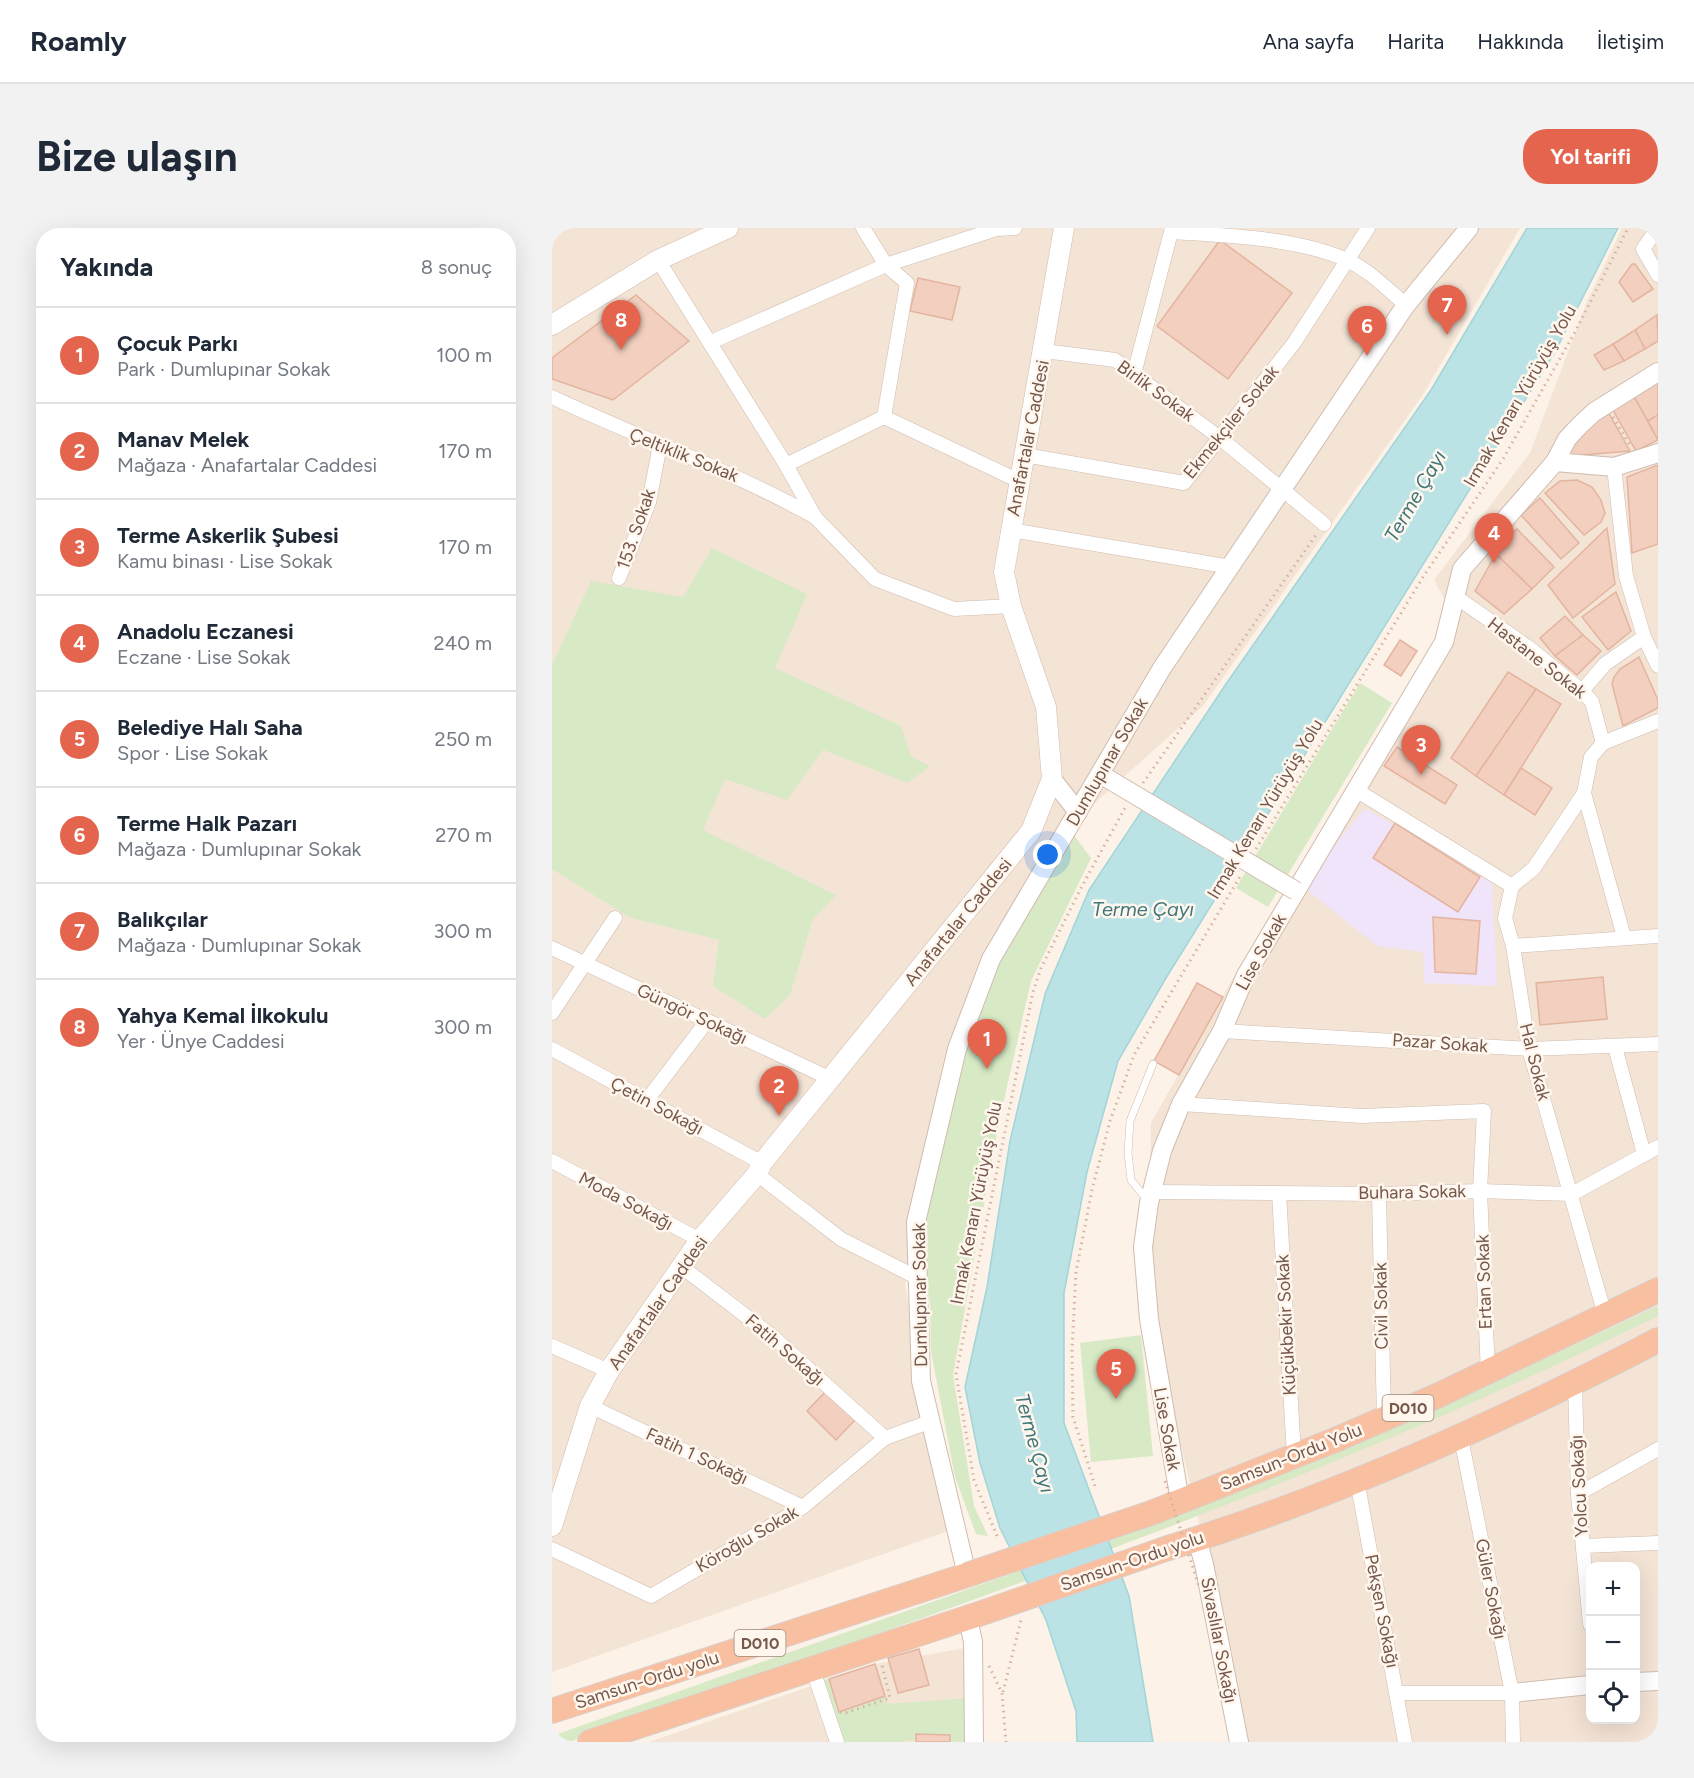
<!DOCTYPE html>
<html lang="tr">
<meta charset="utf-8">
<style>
body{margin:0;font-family:Figtree,sans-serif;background:#f2f2f3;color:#1f2937}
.controls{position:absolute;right:18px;bottom:18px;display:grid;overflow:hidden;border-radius:12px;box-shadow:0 6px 24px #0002}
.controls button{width:54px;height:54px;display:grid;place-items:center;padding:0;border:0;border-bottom:2px solid #e0e1e3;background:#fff;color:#1f2937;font:30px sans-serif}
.you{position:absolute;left:496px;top:627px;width:21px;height:21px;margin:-15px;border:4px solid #fff;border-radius:50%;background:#1a73e8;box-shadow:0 0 0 9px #1a73e833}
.badge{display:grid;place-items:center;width:39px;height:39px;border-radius:50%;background:#e5644e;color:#fff;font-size:20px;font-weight:700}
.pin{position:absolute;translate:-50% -50px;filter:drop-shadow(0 2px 3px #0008)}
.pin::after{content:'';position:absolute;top:32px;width:21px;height:18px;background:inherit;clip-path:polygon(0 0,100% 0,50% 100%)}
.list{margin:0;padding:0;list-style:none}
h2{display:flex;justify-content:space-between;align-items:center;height:78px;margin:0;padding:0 24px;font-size:26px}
h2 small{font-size:20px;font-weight:400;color:#747a83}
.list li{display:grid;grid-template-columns:39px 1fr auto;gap:18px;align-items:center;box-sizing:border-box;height:96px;padding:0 24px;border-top:2px solid #e0e1e3}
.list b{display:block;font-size:22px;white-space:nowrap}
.list p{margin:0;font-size:20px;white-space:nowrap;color:#747a83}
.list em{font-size:20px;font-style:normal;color:#747a83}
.icon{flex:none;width:33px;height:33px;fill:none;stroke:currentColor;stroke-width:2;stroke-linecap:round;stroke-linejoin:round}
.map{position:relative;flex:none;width:1106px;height:1514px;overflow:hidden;border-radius:24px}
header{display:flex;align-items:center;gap:36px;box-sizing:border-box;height:84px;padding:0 30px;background:#fff;border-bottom:2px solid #e0e1e3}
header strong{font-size:28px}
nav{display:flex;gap:33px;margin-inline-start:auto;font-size:21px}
.intro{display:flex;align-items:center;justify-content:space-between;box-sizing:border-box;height:144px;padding:0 36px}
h1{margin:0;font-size:42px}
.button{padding:15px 27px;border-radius:24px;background:#e5644e;color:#fff;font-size:21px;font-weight:700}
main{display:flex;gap:36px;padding:0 36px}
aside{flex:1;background:#fff;border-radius:24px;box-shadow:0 6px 24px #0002}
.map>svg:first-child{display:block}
.residential{fill:#f4e4d6;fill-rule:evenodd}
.education{fill:#efe4f9}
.green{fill:#d7eac5}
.water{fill:#bbe3e6;stroke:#a2d4d8;stroke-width:1.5}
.building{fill:#f2cfbf;stroke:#e4b49f;stroke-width:1.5}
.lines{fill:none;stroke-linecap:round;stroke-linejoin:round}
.service-casing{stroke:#d0bcaf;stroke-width:8}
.minor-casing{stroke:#d0bcaf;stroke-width:15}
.tertiary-casing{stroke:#d0bcaf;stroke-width:20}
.secondary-casing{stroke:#d3bbad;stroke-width:21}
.trunk-casing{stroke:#d9d0cd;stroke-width:26}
.path{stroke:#d7b2a2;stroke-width:3;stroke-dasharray:1.5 4.5;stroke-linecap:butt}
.service{stroke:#fff;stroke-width:7}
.minor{stroke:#fff;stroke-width:14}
.tertiary{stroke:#fff;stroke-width:18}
.secondary{stroke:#fff;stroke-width:20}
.trunk{stroke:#f8c0a0;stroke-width:24}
.tertiary-bridge-casing{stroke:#d0bcaf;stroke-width:20;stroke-linecap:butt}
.trunk-bridge-casing{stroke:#d9d0cd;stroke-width:26;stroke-linecap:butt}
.path-bridge{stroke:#d7b2a2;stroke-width:3;stroke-dasharray:1.5 4.5;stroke-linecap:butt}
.tertiary-bridge{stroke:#fff;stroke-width:18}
.trunk-bridge{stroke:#f8c0a0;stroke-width:24}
.labels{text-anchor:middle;stroke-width:5;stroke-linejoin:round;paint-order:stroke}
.shield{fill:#fff7ee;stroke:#9f877c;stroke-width:1.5}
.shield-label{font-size:16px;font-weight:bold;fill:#76574b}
.street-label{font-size:18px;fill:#76574b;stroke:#fff7ee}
.water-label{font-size:20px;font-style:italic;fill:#3f767b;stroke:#fff7ee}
</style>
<header>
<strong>Roamly</strong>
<nav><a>Ana sayfa</a><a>Harita</a><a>Hakkında</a><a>İletişim</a></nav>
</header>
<div class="intro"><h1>Bize ulaşın</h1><a class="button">Yol tarifi</a></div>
<main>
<aside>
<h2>Yakında<small>8 sonuç</small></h2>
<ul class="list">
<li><span class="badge">1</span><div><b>Çocuk Parkı</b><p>Park · Dumlupınar Sokak</p></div><em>100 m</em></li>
<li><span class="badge">2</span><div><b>Manav Melek</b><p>Mağaza · Anafartalar Caddesi</p></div><em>170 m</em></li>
<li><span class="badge">3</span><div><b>Terme Askerlik Şubesi</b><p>Kamu binası · Lise Sokak</p></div><em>170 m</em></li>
<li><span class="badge">4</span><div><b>Anadolu Eczanesi</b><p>Eczane · Lise Sokak</p></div><em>240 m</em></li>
<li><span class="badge">5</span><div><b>Belediye Halı Saha</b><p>Spor · Lise Sokak</p></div><em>250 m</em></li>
<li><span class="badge">6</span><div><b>Terme Halk Pazarı</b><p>Mağaza · Dumlupınar Sokak</p></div><em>270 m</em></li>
<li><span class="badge">7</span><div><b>Balıkçılar</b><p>Mağaza · Dumlupınar Sokak</p></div><em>300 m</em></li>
<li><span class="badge">8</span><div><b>Yahya Kemal İlkokulu</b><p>Yer · Ünye Caddesi</p></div><em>300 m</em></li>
</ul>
</aside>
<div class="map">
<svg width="1106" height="1514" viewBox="0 0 1106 1514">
<rect width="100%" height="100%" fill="#fcf2e7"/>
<g class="residential">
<polygon points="0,0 968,0 872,165 651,478 516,599 353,1056 396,1303 0,1444"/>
<path d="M1070 0H1106V1514H690L683 1450 605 1114 597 1010 599 895 693 729 804 562 900 385 882 352 978 225 1034 76ZM1038 1338H1084V1492H1038Z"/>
<polygon points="413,1420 425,1514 97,1514 323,1436"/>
</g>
<polygon class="education" points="813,580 940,655 945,758 872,755 871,724 825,718 755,662 786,613"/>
<g class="green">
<polygon points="160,320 255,366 223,440 349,498 359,528 378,538 356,555 271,522 235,572 173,551 151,602 284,667 261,691 238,767 213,791 161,758 167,712 79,690 0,641 0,437 39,353 131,369"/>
<polygon points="808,455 840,475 716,679 684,660"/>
<polygon points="512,594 539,630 479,753 447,894 401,1147 422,1278 436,1308 424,1306 403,1249 379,1124 378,1076 370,1016 378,963 421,789"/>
<path d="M1106 1078V1088C756 1261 385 1385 17 1514H0V1508L476 1340 895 1177Z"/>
<polygon points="589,1107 601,1228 539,1234 528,1115"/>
<polygon points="323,1436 335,1476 419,1470 421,1514 353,1512 353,1514 285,1514 265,1454"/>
</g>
<polygon class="water" points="975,0 1066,0 1003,124 614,750 566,833 535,944 512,1065 512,1195 577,1368 601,1514 525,1514 524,1483 494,1392 448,1300 428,1235 413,1159 435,1059 458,913 493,766 537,662 674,456 879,162"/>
<g class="building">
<polygon points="668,12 740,65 676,151 605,98"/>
<polygon points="1080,36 1083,36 1101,61 1081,74 1067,54"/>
<polygon points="366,50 408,59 400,92 358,83"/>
<polygon points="84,67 137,113 61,172 0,151 0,130"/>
<polygon points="1105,87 1106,113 1093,121 1083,102"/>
<polygon points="1083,102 1093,121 1072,133 1061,116"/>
<polygon points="1061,116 1072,133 1052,142 1042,127"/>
<polygon points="1106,152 1106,187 1096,193 1081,167"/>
<polygon points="1081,167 1106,212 1084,223 1061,182"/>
<polygon points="1055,182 1078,223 1017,228 1016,217"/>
<polygon points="1106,187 1106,212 1096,193"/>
<polygon points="1106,237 1106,316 1080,325 1075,249"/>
<polygon points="1025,252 1040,259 1049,272 1053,285 1049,294 1032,307 993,265 1008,253"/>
<polygon points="988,270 1027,315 1009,331 969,287"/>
<polygon points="1055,300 1063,356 1021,390 996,357"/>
<polygon points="965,301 1002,339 980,361 944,326 953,311"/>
<polygon points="944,326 980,361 952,386 923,363"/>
<polygon points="1064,364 1079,403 1056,422 1030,389"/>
<polygon points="1013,388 1031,407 1003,428 988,410"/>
<polygon points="1031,407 1049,423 1025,447 1003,428"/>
<polygon points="848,412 865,423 849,448 832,437"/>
<polygon points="1087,429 1106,472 1106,480 1071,498 1060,456 1062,449 1068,441"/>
<polygon points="956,444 984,461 924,548 899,530"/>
<polygon points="984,461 1009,476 952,567 924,548"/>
<polygon points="845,519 905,557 893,576 832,538"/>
<polygon points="969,540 1000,560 983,587 952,567"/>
<polygon points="843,595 928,649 906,684 821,630"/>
<polygon points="881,689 928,693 924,746 883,744"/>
<polygon points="1051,749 1055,791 988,797 984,755"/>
<polygon points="645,755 671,769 627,847 602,833"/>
<polygon points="275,1162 304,1191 284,1212 255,1183"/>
<polygon points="367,1421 377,1457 346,1465 336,1430"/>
<polygon points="323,1436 333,1468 287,1484 277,1451"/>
<polygon points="364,1506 398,1507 398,1514 364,1514"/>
</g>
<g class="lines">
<defs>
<polyline id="service" points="596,973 579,952 576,925 578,893 601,836"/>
<g id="minor">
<polyline points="1106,0 1091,21 1106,47"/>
<path d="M619 4C673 7 746 10 795 32 817 42 836 62 854 77"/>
<polyline points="106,32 234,237 263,289 323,351 402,381 459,378"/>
<polyline points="159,114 334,37 444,1 463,0"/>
<polyline points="492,123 563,132 668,210 772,296"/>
<polyline points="582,146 620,0"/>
<path d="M0 169C87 210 179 242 263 289"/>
<polyline points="332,189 467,253"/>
<polyline points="473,227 632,255 742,115 816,0"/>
<polyline points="234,237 332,189 355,55 334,37 311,0"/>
<polyline points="1062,239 1074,348 1092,409 1106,438"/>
<polyline points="459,302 679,339"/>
<polyline points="67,350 97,274 108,217"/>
<polyline points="904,369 976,419 1030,463 1040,474 1051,515"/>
<polyline points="1030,463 1053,436 1092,409"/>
<polyline points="804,562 960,658"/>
<polyline points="1072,709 1032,565 1039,529 1051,515 1106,493"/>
<polyline points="961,718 953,690 960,658 982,640 1032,565"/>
<polyline points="0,720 279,851"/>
<polyline points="0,785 63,690"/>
<polyline points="670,803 977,821 1106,816"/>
<polyline points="1063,819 1092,926"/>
<polyline points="0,821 210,935"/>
<polyline points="95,872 155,793"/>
<polyline points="629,876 810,888 932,883 928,963 936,1145"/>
<polyline points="0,933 148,1012"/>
<polyline points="205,946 289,1011 366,1050"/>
<polyline points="601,964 827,966 928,963 1020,966 1106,919"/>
<polyline points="727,965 742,1228"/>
<polyline points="827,966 832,1191"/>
<polyline points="130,1039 220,1108 333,1210"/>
<polyline points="1053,1087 977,821 961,718 1106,708"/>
<polyline points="0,1118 57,1143"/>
<polyline points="1023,1155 1026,1266 1038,1396"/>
<polyline points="38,1178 251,1279"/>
<polyline points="909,1210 960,1465 961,1514"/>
<polyline points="805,1252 853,1514"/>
<polyline points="1026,1266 1106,1221"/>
<polyline points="1031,1318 1106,1315"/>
<polyline points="0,1321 99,1368 251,1279 333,1210 380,1193"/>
<polyline points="265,1454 285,1514"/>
<polyline points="846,1465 960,1465"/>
</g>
<g id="tertiary">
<polyline points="1003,234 1062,239 1106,225"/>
<polyline points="500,551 526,584"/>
<polyline points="628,1273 597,1091 591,1019 597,975 610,923 629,876 670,803 694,747 892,414 910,341 1003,234 1015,211 1028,197 1042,184 1106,144"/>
<polyline points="645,1311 652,1336 687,1514"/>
<polyline points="415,1347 369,1153 364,994 405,821 439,731 610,440 854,77 917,0"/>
<polyline points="416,1390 421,1414 422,1514"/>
<polyline points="1084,1454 1106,1453"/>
<polyline points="960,1465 1038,1457"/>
</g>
<g id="secondary">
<polyline points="0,97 106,32 176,0"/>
<polyline points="0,1298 38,1178 57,1143 148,1012 205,946 210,935 479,603 500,551 494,479 459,378 452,344 512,0"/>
</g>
<g id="trunk">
<polyline points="599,1285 783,1212 887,1167 1106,1062"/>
<path d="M616 1320C786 1268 949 1194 1106 1112"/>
<polyline points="0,1483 415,1347"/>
<polyline points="38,1514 433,1384"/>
</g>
</defs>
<use href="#service" class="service-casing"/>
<use href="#minor" class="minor-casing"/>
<use href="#tertiary" class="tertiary-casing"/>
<use href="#secondary" class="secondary-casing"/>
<use href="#trunk" class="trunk-casing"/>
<g class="path">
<polyline points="1061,189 1079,219"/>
<polyline points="591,555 764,307"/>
<polyline points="704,621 873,346 951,231 1023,104 1076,0"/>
<polyline points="543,1258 521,1189 520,1122 524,1044 540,962 558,893 582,827 689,647"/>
<polyline points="445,1308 422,1252 404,1146 481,764 489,740 529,660 573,580"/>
<polyline points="437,1438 450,1465 454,1514"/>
<polyline points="451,1464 469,1392"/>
<polyline points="288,1484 293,1485 338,1470 330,1437"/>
</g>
<use href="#service" class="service"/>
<use href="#minor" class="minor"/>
<use href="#tertiary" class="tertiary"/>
<use href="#secondary" class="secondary"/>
<use href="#trunk" class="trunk"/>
<defs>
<polyline id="tertiary-bridge" points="548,546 744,663"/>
<g id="trunk-bridge">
<polyline points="415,1347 599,1285"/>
<polyline points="433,1384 616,1320"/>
</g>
</defs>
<use href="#tertiary-bridge" class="tertiary-bridge-casing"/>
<use href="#trunk-bridge" class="trunk-bridge-casing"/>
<g class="path-bridge">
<polyline points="613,1253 631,1309"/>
<polyline points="635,1321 647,1358"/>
</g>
<use href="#tertiary-bridge" class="tertiary-bridge"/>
<use href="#trunk-bridge" class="trunk-bridge"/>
</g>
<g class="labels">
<g class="shield">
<rect x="830.5" y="1167" width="51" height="26" rx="4.5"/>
<rect x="182.5" y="1402" width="51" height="26" rx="4.5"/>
</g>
<g class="shield-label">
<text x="856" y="1186">D010</text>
<text x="208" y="1421">D010</text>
</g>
<g class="street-label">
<text transform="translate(604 163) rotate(36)" y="6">Birlik Sokak</text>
<text transform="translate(968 168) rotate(-60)" y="6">Irmak Kenarı Yürüyüş Yolu</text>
<text transform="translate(679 194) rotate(-51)" y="6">Ekmekçiler Sokak</text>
<text transform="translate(476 210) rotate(-79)" y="6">Anafartalar Caddesi</text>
<text transform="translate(132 227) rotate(22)" y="6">Çeltiklik Sokak</text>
<text transform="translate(84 301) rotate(-71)" y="6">153. Sokak</text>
<text transform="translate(985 430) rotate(38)" y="6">Hastane Sokak</text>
<text transform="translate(555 534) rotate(-60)" y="6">Dumlupınar Sokak</text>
<text transform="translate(713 581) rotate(-59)" y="6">Irmak Kenarı Yürüyüş Yolu</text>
<text transform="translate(406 694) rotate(-51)" y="6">Anafartalar Caddesi</text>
<text transform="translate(709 724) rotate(-61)" y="6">Lise Sokak</text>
<text transform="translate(140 786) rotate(25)" y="6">Güngör Sokağı</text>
<text transform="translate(888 815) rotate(4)" y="6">Pazar Sokak</text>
<text transform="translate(983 834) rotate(76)" y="6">Hal Sokak</text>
<text transform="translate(105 878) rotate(28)" y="6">Çetin Sokağı</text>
<text transform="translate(860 964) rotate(-1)" y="6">Buhara Sokak</text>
<text transform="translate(74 973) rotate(28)" y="6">Moda Sokağı</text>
<text transform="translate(424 975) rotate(-79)" y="6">Irmak Kenarı Yürüyüş Yolu</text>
<text transform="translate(932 1054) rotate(-92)" y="6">Ertan Sokak</text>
<text transform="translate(368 1067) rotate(-91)" y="6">Dumlupınar Sokak</text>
<text transform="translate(106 1075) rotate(-55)" y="6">Anafartalar Caddesi</text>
<text transform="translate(829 1078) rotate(-91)" y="6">Civil Sokak</text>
<text transform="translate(734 1097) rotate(-93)" y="6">Küçükbekir Sokak</text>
<text transform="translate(233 1122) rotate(41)" y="6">Fatih Sokağı</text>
<text transform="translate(615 1201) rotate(80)" y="6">Lise Sokak</text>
<text transform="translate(145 1228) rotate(25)" y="6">Fatih 1 Sokağı</text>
<text transform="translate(739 1229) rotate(-22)" y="6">Samsun-Ordu Yolu</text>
<text transform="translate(1027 1258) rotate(-93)" y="6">Yolcu Sokağı</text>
<text transform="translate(195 1311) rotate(-30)" y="6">Köroğlu Sokak</text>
<text transform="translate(580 1333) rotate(-19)" y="6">Samsun-Ordu yolu</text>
<text transform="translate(939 1361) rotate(79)" y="6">Güler Sokağı</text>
<text transform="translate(830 1383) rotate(79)" y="6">Pekşen Sokağı</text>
<text transform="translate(667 1412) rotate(79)" y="6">Sivaslılar Sokağı</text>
<text transform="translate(95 1452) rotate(-18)" y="6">Samsun-Ordu yolu</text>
</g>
<g class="water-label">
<text transform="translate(863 268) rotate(-60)" y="7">Terme Çayı</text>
<text x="591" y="688">Terme Çayı</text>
<text transform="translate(483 1215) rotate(75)" y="7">Terme Çayı</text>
</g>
</g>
</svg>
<div class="controls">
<button>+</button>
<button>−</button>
<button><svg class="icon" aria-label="locate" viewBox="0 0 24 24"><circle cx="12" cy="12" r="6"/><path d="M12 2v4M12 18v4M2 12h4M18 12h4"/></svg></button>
</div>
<div class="you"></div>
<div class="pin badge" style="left:435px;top:841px">1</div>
<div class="pin badge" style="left:227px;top:888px">2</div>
<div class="pin badge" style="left:869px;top:547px">3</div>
<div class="pin badge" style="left:942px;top:335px">4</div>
<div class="pin badge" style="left:564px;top:1171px">5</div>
<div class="pin badge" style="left:815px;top:128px">6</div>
<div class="pin badge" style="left:895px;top:107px">7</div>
<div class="pin badge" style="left:69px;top:122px">8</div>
</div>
</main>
